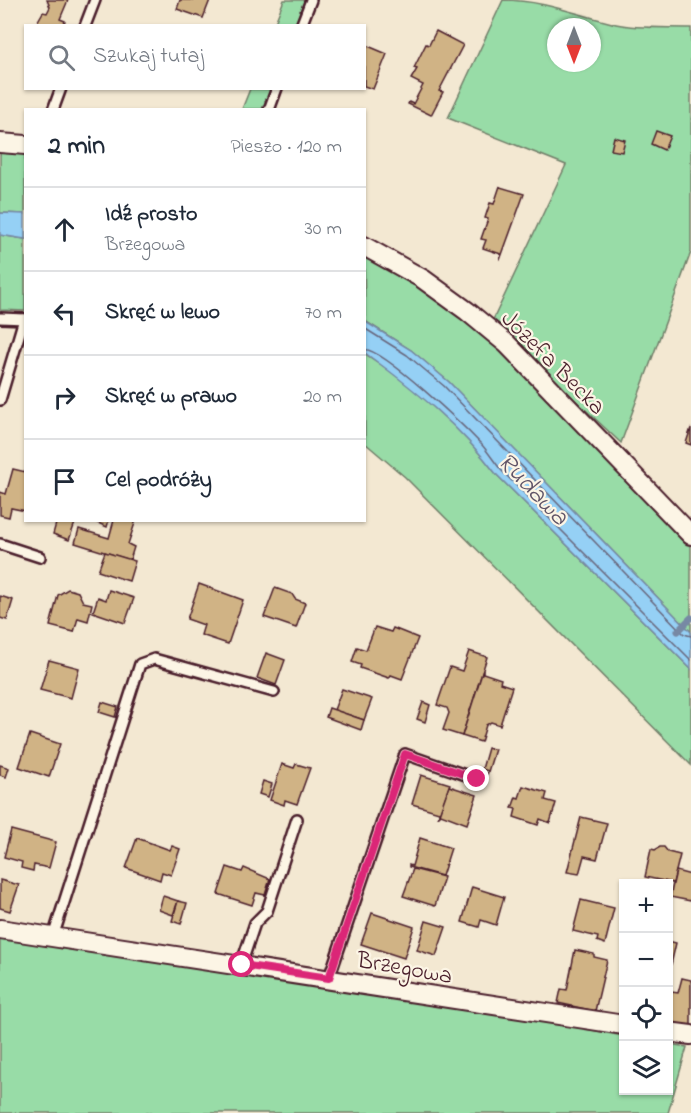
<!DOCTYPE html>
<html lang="pl">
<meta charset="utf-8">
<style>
body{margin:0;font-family:"Indie Flower",sans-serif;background:#f2f2f3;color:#1f2937}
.controls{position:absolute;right:18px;bottom:18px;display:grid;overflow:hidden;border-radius:0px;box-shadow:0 2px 4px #0004}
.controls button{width:54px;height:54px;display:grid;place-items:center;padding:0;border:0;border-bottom:2px solid #e0e1e3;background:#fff;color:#1f2937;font:30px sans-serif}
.compass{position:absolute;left:547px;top:18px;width:54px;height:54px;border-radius:50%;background:#fff;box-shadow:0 2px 4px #0004;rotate:180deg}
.stop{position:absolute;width:18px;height:18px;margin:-14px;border:4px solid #db2777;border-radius:50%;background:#fff}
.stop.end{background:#db2777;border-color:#fff;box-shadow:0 2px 6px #0008}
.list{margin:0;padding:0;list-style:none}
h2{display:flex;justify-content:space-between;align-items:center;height:78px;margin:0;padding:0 24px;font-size:26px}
h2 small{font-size:20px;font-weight:400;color:#747a83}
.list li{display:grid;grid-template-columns:39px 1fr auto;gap:18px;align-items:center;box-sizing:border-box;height:84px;padding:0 24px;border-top:2px solid #e0e1e3}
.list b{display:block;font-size:22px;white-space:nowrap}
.list p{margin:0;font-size:20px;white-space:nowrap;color:#747a83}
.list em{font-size:20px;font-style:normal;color:#747a83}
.icon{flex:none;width:33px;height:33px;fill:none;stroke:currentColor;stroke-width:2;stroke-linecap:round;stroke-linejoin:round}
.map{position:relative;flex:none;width:691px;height:1113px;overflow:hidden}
.search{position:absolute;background:#fff;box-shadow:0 2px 4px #0004;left:24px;top:24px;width:342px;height:66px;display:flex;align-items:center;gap:15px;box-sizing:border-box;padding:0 21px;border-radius:0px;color:#747a83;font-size:22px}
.panel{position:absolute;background:#fff;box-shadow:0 2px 4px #0004;left:24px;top:108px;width:342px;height:414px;border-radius:0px}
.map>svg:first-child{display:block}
.green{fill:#98dca7;stroke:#717e69;stroke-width:1.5;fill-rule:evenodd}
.water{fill:#95d0f5;stroke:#7789a4;stroke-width:1.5}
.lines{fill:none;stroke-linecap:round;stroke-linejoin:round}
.shore{stroke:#68667c;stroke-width:1.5}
.stream{stroke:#7789a4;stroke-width:7}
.building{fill:#d0b385;stroke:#4a1f2b;stroke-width:1.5}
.lane-casing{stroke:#4a1f2b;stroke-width:14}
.street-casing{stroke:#4a1f2b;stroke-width:22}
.lane{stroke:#fcf5e5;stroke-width:9}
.street{stroke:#fcf5e5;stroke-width:18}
.route{stroke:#db2777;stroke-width:8}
.labels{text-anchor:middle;stroke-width:4.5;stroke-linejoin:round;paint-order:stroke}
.street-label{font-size:24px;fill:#4a1f2b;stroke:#fcf5e5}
.water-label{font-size:26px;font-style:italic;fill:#605468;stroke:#fcf5e5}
</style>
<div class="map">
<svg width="691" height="1113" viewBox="0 0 691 1113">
<rect width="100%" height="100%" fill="#f3e8d2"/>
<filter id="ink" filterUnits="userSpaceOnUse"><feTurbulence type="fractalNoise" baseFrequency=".0167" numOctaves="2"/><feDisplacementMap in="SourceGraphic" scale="12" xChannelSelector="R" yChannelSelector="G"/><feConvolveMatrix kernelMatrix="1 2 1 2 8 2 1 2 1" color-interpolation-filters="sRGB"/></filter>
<g filter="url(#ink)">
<g class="green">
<polygon points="284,0 305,0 295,25 274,25"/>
<path d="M503 0C543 0 578 15 616 24 638 29 668 27 691 28V252L621 443 492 322 566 165 448 118ZM556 27H592V63H556Z"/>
<polygon points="250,89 271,89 262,109 242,109"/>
<polygon points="0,149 25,151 25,214 0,213"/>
<polygon points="0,235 25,239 25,311 0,310"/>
<polygon points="364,251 382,261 472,324 515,362 691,542 691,632 449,382 411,350 365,321"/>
<path d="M364 353C412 383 463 430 497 475L691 669V765L405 477 365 443Z"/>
<polygon points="0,929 475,1008 623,1036 624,1090 668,1090 669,1044 687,1047 668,1113 0,1113"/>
</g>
<g class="water">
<polygon points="0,213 25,214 25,239 0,235"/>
<path d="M364 321 411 350 449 382 691 632V669L497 475C461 427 413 388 365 353Z"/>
</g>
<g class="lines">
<g class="shore">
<polyline points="364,328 407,355 444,386 684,634 691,636"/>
<path d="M364 349C386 351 464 426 482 445 489 453 495 463 502 471L691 660"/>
</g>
<polyline class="stream" points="678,631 691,618"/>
</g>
<g class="building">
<polygon points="47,0 68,0 60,19 65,21 63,26 35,26 43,12 47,13 50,7"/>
<polygon points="180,0 210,0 203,18 177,9"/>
<polygon points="436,31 463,45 439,91 443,92 431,115 408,104 409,102 413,104 423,85 411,79 417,69 414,68 426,44 429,45"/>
<polygon points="368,46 387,54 373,89 364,86 364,48 366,48"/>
<polygon points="656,131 670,136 664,150 651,144"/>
<polygon points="614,137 625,140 622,152 611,150"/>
<polygon points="500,186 500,187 524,194 500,260 501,254 483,248 486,240 481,239 488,219 485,218 490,203 494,204"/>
<polygon points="691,428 691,445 686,443"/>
<polygon points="13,469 26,472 26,511 11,508 9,517 0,515 0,492 6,494"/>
<polygon points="57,520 76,520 69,540 53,534"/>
<polygon points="91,520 109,520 107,527"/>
<polygon points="114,520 136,520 128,544 134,547 130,560 75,543 79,529 109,538"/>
<polygon points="105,552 135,561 129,581 98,571"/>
<polygon points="199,584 243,600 228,644 201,635 204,625 187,619"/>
<polygon points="275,588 292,594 295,599 305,603 296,628 264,617"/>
<polygon points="68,589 78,592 83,602 92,604 88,621 78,618 74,632 50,626 58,595"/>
<polygon points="109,590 134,598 125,623 93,612 98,597 106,600"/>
<polygon points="0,596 13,600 7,620 0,618"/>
<polygon points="375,627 391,632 393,628 418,638 402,679 391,675 389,678 360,668 361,665 352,662 357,647 366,650"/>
<polygon points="469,651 487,657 462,736 443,730 449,713 447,708 437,705 450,667 462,671"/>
<polygon points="266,653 285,660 276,685 257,678"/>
<polygon points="49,660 79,668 71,698 40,690"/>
<polygon points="483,670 483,673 501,679 500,683 512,687 500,725 491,722 486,725 481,742 462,736"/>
<polygon points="342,689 372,699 364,720 334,710"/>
<polygon points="102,702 118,707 115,717 99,712"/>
<polygon points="423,702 430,705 425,722 417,719"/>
<polygon points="329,708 364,720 361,730 326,717"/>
<polygon points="30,734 60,744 49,777 19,767"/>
<polygon points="488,748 495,749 487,775 488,771 482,769"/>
<polygon points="282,764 294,768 296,764 310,768 297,804 285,800 284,805 270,800"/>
<polygon points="0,765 9,768 6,777 0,775"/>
<polygon points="421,775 450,784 439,815 439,812 412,804"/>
<polygon points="263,781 272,784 268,797 259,794"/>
<polygon points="449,786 477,795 467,824 441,814 438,817"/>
<polygon points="523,786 547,793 545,800 556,803 550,823 540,819 538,825 514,817 516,809 512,808 516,797 519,798"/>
<polygon points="581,817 607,823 597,859 584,856 579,874 567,872"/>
<polygon points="11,830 56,842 49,868 34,865 33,871 21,868 22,862 4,857"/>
<polygon points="137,838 170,850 172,846 180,849 171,875 162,872 160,880 126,868"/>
<polygon points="420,838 451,848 442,876 409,867 409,865 412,866"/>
<polygon points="660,847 664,847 668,852 680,855 673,883 645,877 651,849 655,850"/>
<polygon points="227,867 242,872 244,868 270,879 265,895 256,893 252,905 218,894"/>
<polygon points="413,869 444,877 435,906 403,896"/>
<polygon points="676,871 691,875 691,901 670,897"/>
<polygon points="0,880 19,885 10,911 0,908"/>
<polygon points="472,887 504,897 496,925 481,920 479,927 462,922"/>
<polygon points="163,896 178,901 173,915 159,910"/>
<polygon points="581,900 614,908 605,944 597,941 598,937 573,931"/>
<polygon points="178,901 187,903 181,924 172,921"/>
<polygon points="372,913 414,927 404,958 361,944"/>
<polygon points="426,921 446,927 436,956 417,950"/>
<polygon points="668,941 676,943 670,969 668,969"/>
<polygon points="575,950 594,954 594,957 607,960 595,1011 558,1003 561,989 567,990"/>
<polygon points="682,978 691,980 691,1026 668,1022 668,1009 672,992 678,993"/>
</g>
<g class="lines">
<defs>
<g id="lane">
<polyline points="85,26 95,0"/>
<polyline points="301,26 311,0"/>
<polyline points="53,110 61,88"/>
<polyline points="269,110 277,88"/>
<polyline points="0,318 26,319"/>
<polyline points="0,400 24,319"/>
<polyline points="0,544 40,557"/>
<polyline points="53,937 140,664 154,659 274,692"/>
<polyline points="241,965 255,923 267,911 297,819"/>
<polyline points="329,978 405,754 477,779"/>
</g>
<g id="street">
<polyline points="0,143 26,145"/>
<polyline points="364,246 423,279 467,311 507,344 691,535"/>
<polyline points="0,929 624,1025"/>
<polyline points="668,1032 691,1035"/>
</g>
</defs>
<use href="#lane" class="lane-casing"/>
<use href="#street" class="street-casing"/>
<use href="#lane" class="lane"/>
<use href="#street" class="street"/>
</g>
</g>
<g class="lines" filter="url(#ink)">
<polyline class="route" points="242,965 329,978 405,754 477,779"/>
</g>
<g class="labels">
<g class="street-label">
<text transform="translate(554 362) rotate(45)" y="8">Józefa Becka</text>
<text transform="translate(405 967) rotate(10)" y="8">Brzegowa</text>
</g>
<g class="water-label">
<text transform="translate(534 488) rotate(46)" y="9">Rudawa</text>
</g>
</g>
</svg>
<div class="controls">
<button>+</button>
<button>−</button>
<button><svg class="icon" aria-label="locate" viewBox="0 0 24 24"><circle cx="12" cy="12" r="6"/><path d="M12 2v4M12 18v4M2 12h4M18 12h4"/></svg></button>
<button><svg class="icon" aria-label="layers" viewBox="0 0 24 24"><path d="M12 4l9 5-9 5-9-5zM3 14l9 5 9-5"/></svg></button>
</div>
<svg class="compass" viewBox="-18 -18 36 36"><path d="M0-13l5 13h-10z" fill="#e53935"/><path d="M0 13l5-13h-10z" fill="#747a83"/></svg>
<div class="stop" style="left:242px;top:965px"></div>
<div class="stop end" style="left:477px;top:779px"></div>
<div class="search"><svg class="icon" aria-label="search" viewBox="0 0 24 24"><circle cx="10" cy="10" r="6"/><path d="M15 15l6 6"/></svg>Szukaj tutaj</div>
<section class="panel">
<h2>2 min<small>Pieszo · 120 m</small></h2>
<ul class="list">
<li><svg class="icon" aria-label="ahead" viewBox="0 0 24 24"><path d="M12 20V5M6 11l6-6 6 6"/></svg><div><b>Idź prosto</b><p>Brzegowa</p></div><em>30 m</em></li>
<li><svg class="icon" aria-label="left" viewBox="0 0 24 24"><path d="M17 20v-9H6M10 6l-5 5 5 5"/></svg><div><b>Skręć w lewo</b></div><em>70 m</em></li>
<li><svg class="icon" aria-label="right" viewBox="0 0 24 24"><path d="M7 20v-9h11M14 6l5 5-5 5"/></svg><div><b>Skręć w prawo</b></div><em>20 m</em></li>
<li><svg class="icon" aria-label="arrive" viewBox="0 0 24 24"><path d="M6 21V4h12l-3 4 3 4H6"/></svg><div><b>Cel podróży</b></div></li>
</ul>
</section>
</div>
